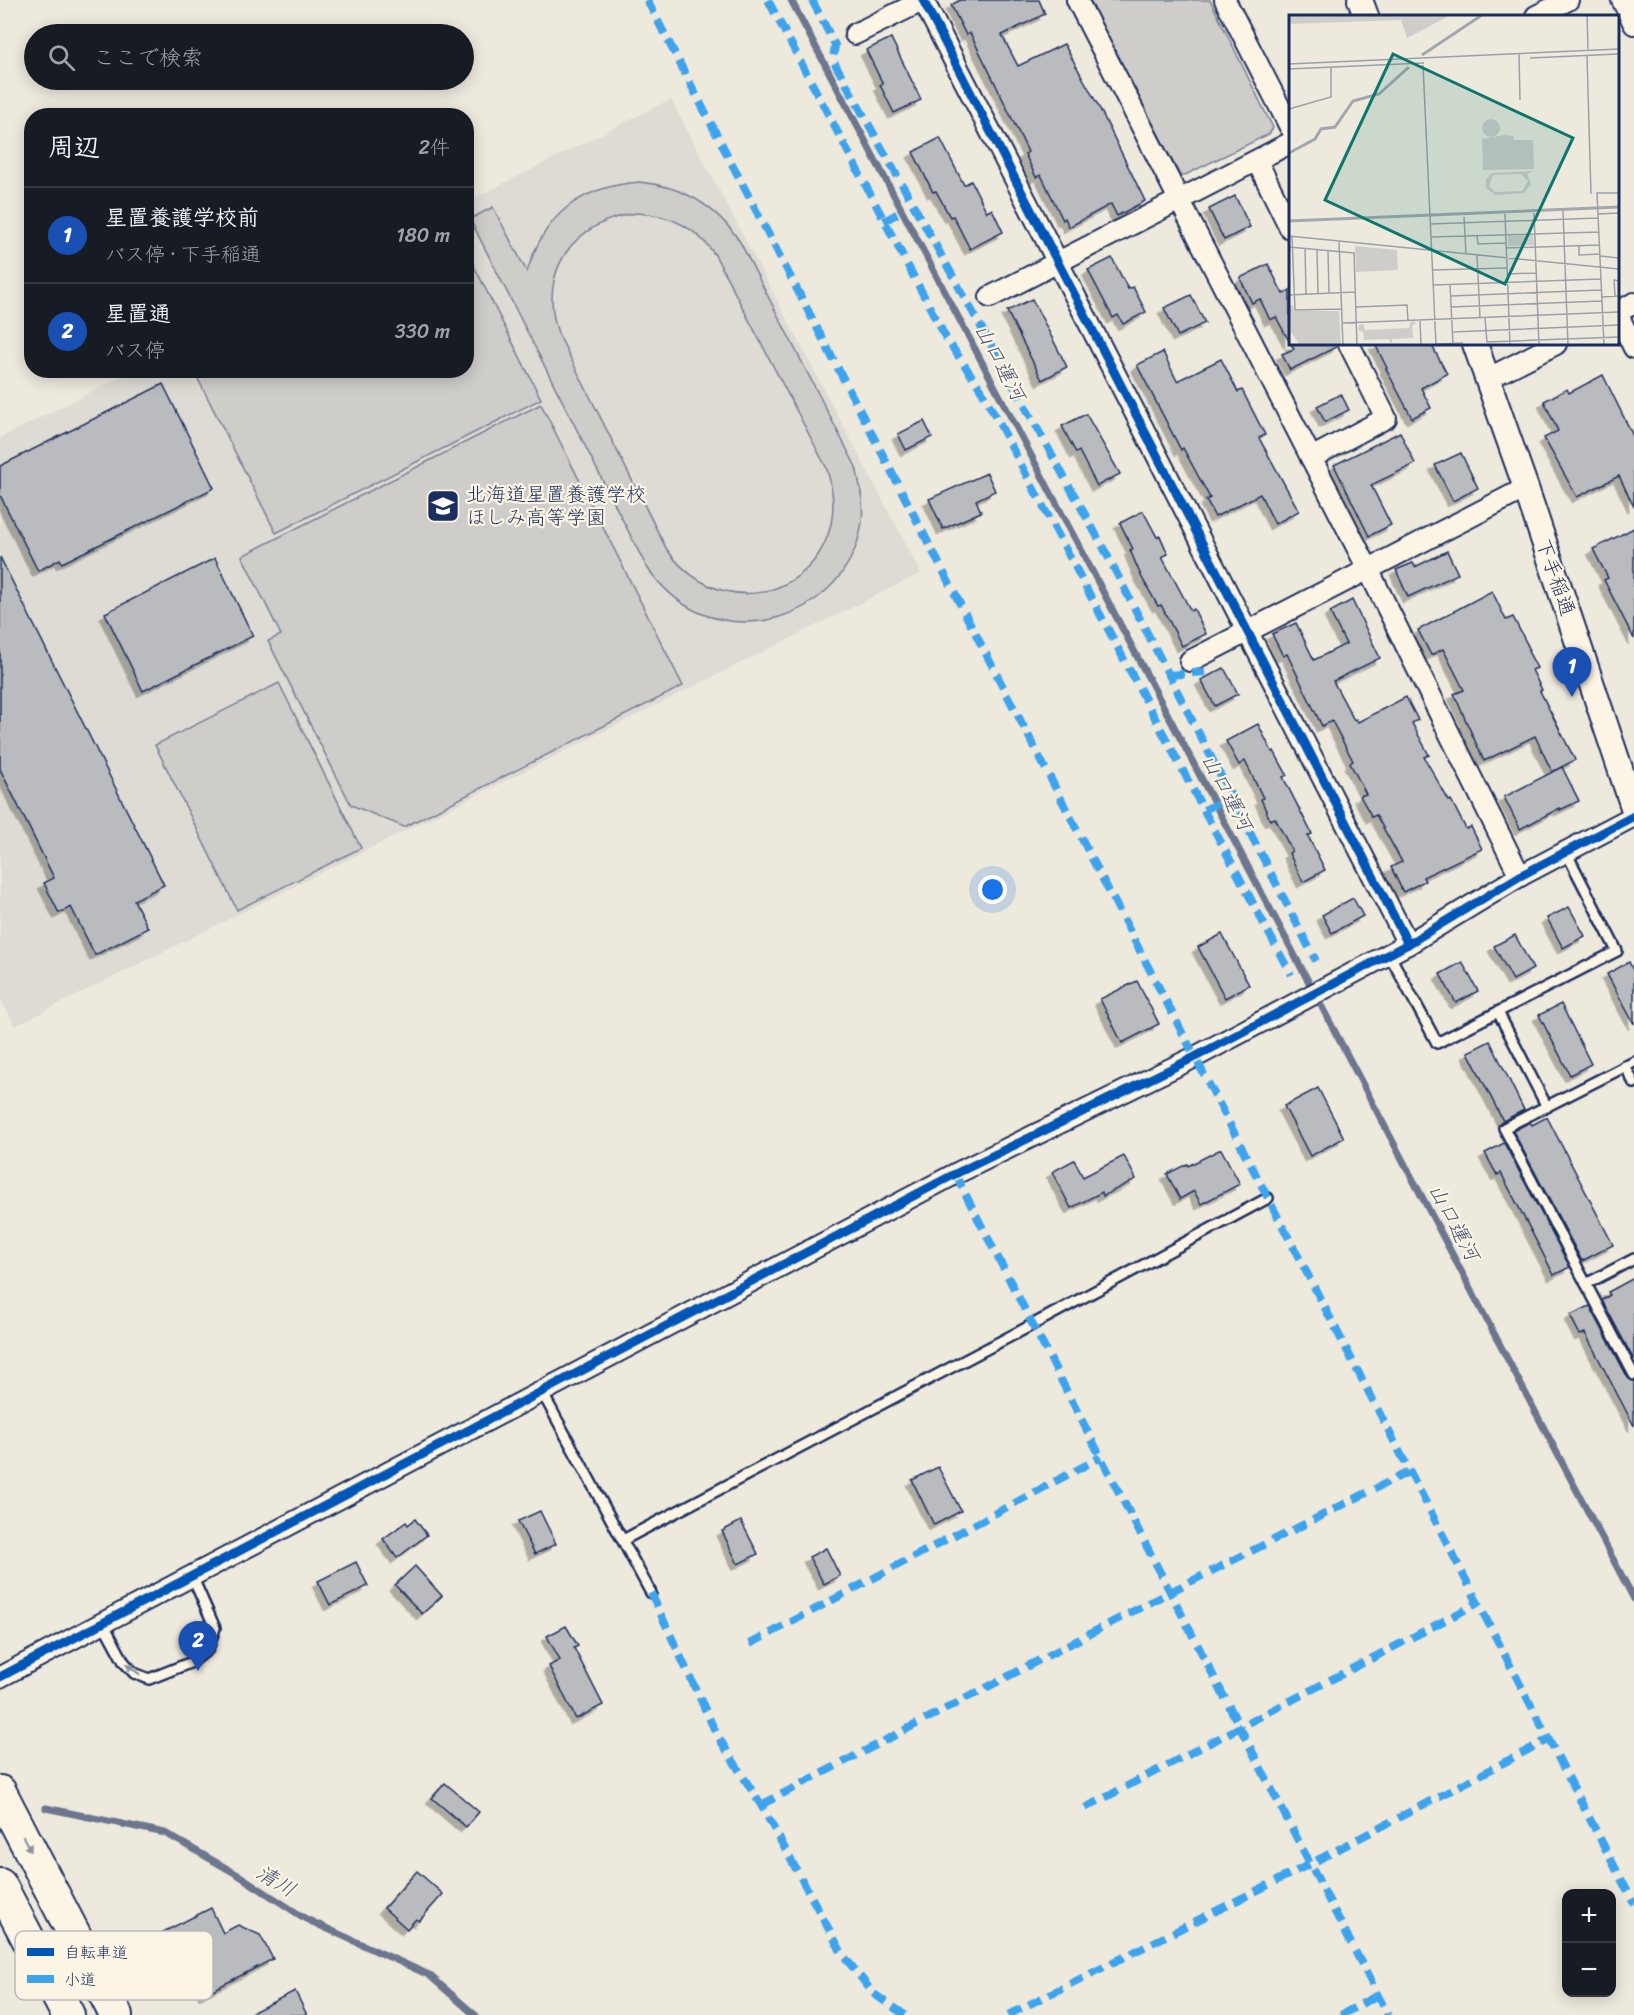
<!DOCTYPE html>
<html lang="ja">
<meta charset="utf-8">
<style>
body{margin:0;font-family:Sriracha,"Klee One",sans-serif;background:#242831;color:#f1f3f6}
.controls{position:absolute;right:18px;bottom:18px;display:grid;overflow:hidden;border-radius:12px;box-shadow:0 3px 15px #0003}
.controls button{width:54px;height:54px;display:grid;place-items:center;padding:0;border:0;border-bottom:2px solid #363941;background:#171b24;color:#f1f3f6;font:30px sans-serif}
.you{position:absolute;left:993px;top:890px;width:21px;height:21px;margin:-15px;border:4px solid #fff;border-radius:50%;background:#1a73e8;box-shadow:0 0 0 9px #1a73e833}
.badge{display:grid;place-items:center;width:39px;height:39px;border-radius:50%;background:#919bb2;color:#fff;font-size:20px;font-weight:700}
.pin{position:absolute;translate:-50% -50px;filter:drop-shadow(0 2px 3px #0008)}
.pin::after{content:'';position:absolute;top:32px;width:21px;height:18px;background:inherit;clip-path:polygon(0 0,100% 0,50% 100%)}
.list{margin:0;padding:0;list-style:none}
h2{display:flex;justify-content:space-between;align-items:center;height:78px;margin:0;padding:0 24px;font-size:26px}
h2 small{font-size:20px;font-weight:400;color:#9ea1a6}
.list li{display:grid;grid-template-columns:39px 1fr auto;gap:18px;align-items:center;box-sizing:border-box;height:96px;padding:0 24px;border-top:2px solid #363941}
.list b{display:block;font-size:22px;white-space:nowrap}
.list p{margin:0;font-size:20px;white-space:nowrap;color:#9ea1a6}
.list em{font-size:20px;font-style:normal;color:#9ea1a6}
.icon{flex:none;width:33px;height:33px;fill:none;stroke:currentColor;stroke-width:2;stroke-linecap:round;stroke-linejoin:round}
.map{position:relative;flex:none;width:1634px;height:2015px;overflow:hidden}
.search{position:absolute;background:#171b24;box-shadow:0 3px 15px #0003;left:24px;top:24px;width:450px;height:66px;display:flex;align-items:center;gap:15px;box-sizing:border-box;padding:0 21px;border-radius:33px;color:#9ea1a6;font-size:22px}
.panel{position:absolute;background:#171b24;box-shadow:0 3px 15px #0003;left:24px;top:108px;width:450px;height:270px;border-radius:24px}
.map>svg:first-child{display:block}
.built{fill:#dedbd4}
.green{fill:#cfcdca;stroke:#757e94;stroke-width:1.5;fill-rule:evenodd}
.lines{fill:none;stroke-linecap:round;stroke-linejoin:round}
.stream{stroke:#6c778f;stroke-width:7}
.building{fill:#babbbe;stroke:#1b2f5e;stroke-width:1.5;filter:url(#shadow)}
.service-casing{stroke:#1b2f5e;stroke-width:14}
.minor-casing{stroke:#1b2f5e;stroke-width:24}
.tertiary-casing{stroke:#1b2f5e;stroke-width:28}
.trunk-casing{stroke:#1b2f5e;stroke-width:36}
.service{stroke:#fcf5e5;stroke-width:9}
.minor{stroke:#fcf5e5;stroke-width:20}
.tertiary{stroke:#fcf5e5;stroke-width:24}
.trunk{stroke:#fcf5e5;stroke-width:32}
.quiet{stroke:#3da3ed;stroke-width:8;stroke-dasharray:15 8;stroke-linecap:butt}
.cycleway-casing{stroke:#fcf5e5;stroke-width:13}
.cycleway{stroke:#0057b8;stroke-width:9}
.oneway{fill:#8c92a2}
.labels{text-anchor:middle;stroke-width:4.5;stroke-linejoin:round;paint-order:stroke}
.poi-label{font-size:20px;fill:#1b2f5e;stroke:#fcf5e5;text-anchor:start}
.street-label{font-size:20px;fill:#1b2f5e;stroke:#fcf5e5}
.water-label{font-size:21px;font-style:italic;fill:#445376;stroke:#fcf5e5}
.inset-river{fill:none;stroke:#a2a7af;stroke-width:3}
.inset-road{fill:none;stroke:#9a9faa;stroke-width:1.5}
.view{fill:#0f766e;fill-opacity:0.15;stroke:#0f766e;stroke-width:3}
.inset-edge{fill:none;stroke:#1b2f5e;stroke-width:3}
.key{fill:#fcf5e5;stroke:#b8babc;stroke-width:1.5}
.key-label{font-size:16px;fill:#1b2f5e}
</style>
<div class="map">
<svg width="1634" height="2015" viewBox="0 0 1634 2015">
<defs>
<filter id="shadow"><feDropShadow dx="-5.5" dy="5.5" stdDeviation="0" flood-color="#0004"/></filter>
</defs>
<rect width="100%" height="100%" fill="#eee9dd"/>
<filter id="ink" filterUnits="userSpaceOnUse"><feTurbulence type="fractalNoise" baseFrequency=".0167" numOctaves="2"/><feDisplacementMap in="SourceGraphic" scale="12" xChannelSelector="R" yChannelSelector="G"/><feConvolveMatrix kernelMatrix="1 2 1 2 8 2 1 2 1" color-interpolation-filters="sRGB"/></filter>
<g filter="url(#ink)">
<polygon class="built" points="671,99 921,573 15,1026 0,997 0,438 133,371 466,370 467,202"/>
<g class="green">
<polygon points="1088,0 1210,0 1273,128 1269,134 1181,177"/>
<path d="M639 182C683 186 716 205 740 242L856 467C860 485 864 503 862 522 852 598 770 642 700 613 677 603 660 586 646 566L470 219 493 207 527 272C544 215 579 187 639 182ZM637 213C671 215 696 227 715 255L826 467C864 576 732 643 666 548L558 333C537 271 574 221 637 213Z"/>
<polygon points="467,252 541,399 276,533 194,371 466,370"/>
<polygon points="541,404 683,686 404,827 351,805 268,641 281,635 242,556"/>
<polygon points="279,683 361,848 237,910 155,745"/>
</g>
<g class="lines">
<g class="stream">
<polyline points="791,0 1634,1599"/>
<polyline points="46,1808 165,1833 240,1876 306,1919 429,1975 475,2015"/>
</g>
</g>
<g class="building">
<polygon points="960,0 1039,0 1045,14 1002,35 1018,66 1064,44 1100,109 1145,201 1117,216 1111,204 1069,227 1065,218 1063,220 1041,175 1036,177 1025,154 1028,152 993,79 970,33 966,35 951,5"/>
<polygon points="891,38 921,100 894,113 880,85 883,84 866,50"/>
<polygon points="940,138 964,185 971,181 987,212 992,209 1003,232 970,249 953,216 950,217 936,191 933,192 913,152"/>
<polygon points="1235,196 1250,227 1224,240 1209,209"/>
<polygon points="1112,258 1128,289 1133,287 1146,312 1123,324 1118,315 1113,318 1088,270"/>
<polygon points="1268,264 1283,294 1290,290 1290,343 1276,317 1270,320 1260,299 1252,303 1240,278"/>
<polygon points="1191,295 1205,323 1178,336 1164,308"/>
<polygon points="1032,299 1067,367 1042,380 1007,311"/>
<polygon points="1291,344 1337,344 1338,346 1290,370 1282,354 1294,349"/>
<polygon points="1375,344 1431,344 1447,374 1421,388 1431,408 1412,418 1386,369 1387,368"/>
<polygon points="1163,352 1177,381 1221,359 1238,392 1242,390 1265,435 1259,438 1299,511 1275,524 1260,494 1215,517 1206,500 1210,498 1183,448 1181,450 1137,365"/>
<polygon points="1603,375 1634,438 1634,507 1619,476 1577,497 1544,438 1558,431 1544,401 1567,389 1569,393"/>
<polygon points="163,384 214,488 62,563 60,559 38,571 0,495 0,466"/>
<polygon points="1341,394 1349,410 1325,422 1317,406"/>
<polygon points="1086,414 1120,474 1097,486 1079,451 1076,453 1062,426"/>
<polygon points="924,421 932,437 906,450 898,434"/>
<polygon points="1400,432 1415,464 1371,485 1391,525 1369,536 1334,465"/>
<polygon points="1461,453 1478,488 1453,501 1435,465"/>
<polygon points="987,473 995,491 976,500 981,512 943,529 929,499"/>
<polygon points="1143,511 1157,537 1160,536 1168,554 1162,557 1191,611 1194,609 1206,634 1182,646 1161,605 1158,606 1141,576 1130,550 1133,549 1120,523"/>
<polygon points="1634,528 1634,639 1604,580 1608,578 1593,549"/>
<polygon points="1447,551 1458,574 1408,597 1396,570 1413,563 1415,567"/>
<polygon points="0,557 164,885 134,900 148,928 95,955 71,907 59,913 44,883 54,878 0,769"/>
<polygon points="215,558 253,636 143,691 105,613"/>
<polygon points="1492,591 1506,620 1513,617 1530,650 1528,651 1537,668 1532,670 1542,690 1540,691 1575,760 1552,772 1535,736 1484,761 1454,694 1464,690 1443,649 1431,655 1418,630"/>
<polygon points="1352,600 1380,658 1333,681 1354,720 1356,719 1358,722 1406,697 1418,720 1412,723 1429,755 1424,757 1449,801 1451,800 1466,829 1471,827 1482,849 1423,877 1425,881 1403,892 1391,867 1402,862 1376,815 1372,817 1360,796 1366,794 1350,763 1353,761 1332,721 1322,726 1287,654 1283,656 1272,634 1296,623 1314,660 1346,644 1330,612"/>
<polygon points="1224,668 1238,694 1215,706 1201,680"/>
<polygon points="1258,724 1272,752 1274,751 1287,775 1283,777 1312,834 1308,836 1325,870 1303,882 1289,853 1292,851 1275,818 1270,820 1261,799 1263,798 1245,761 1239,765 1226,741"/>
<polygon points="1562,767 1579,801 1560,810 1560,808 1520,829 1504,797"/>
<polygon points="1353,898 1363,916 1332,933 1322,915"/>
<polygon points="1569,907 1585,936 1563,948 1547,918"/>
<polygon points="1222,934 1249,985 1225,998 1198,947"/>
<polygon points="1515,935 1533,969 1513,980 1494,946"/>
<polygon points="1462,962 1478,991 1456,1003 1440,974"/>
<polygon points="1629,962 1634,972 1634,1024 1607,974"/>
<polygon points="1137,981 1159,1024 1122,1043 1100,999"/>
<polygon points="1561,1004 1591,1064 1570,1075 1539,1015"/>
<polygon points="1490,1041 1524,1110 1503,1121 1468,1052"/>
<polygon points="1318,1088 1344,1138 1310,1156 1284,1106"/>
<polygon points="1547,1117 1613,1245 1582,1261 1513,1131 1530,1122 1532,1125"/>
<polygon points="1504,1143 1570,1267 1554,1275 1501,1173 1497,1175 1485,1153"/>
<polygon points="1221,1149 1240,1184 1201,1204 1194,1191 1180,1199 1167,1174 1187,1164 1188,1166"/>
<polygon points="1124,1156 1136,1179 1103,1196 1102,1192 1071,1208 1052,1172 1074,1160 1083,1177"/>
<polygon points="1634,1278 1634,1360 1602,1300 1610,1295 1608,1292"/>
<polygon points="1590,1306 1628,1378 1634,1382 1634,1426 1585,1333 1580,1335 1570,1315"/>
<polygon points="938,1467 961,1511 934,1525 912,1480"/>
<polygon points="540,1511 556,1544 535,1554 518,1521"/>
<polygon points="415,1519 427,1535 397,1558 383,1539 406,1522 408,1525"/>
<polygon points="741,1521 758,1554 738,1564 722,1531"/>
<polygon points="826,1548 840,1576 824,1584 809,1557"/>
<polygon points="356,1562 368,1586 330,1605 318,1581"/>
<polygon points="415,1566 442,1596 422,1614 395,1585"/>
<polygon points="566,1626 578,1646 574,1648 603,1705 576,1719 549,1666 560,1660 547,1636"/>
<polygon points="445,1783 479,1812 466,1827 432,1798"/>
<polygon points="417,1871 443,1894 419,1921 416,1919 407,1929 384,1908"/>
<polygon points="211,1908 223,1933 238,1925 260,1935 273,1959 205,1994 181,1949 157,1961 147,1940"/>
<polygon points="295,1991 307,2015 247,2015"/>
</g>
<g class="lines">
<defs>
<g id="service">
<polyline points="1389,954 1437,1043 1617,951 1566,852"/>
<polyline points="1498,1012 1547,1107"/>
<polyline points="1634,1062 1504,1128 1634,1375"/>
<polyline points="1625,1066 1634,1083"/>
<polyline points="1586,1284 1634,1259"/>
<polyline points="542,1392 651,1593"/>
<polyline points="623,1540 1032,1325 1268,1198"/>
<polyline points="103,1623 124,1662 134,1673 149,1679 192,1662 208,1649 215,1628 192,1576"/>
</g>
<g id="minor">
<polyline points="923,0 1408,944"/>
<polyline points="1077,0 1368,569 1520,876"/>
<polyline points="1225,0 1290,127"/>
<polyline points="1622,0 1634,24"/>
<polyline points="1536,16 1568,0"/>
<polyline points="855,34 924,0"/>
<polyline points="1257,161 1290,228"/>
<polyline points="990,297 1290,143"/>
<polyline points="1618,312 1634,303"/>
<polyline points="1618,315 1634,348"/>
<polyline points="1487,379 1556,344"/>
<polyline points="1311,458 1386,418 1349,344"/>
<polyline points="1190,661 1526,488"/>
<polyline points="0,1677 955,1174 1195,1057 1408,944 1520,876 1634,816"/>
</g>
<g id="tertiary">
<polyline points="1360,0 1366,16"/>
<polyline points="1475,344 1526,488 1634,810"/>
</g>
<g id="trunk">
<polyline points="0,1792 116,2015"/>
<polyline points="0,1885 68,2015"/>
</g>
</defs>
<use href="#service" class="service-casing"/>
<use href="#minor" class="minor-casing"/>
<use href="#tertiary" class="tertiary-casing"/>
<use href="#trunk" class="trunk-casing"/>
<use href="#service" class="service"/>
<use href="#minor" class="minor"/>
<use href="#tertiary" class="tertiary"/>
<use href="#trunk" class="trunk"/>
<g class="quiet">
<polyline points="647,0 1634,1904"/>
<polyline points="768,0 946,338 982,391 1291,975"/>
<polyline points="812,0 835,45 833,60 1103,547 1316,961"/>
<polyline points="884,221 904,210"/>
<polyline points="1169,675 1205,672"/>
<polyline points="1204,810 1226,799"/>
<polyline points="955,1174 1388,2015"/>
<polyline points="651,1593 717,1735 761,1805 843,1955 874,1994 905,2015"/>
<polyline points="750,1644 1101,1457"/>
<polyline points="761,1805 1170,1592 1410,1471"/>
<polyline points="1085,1808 1478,1603"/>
<polyline points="1008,2015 1310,1864 1549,1739"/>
<polyline points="1341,2015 1378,1995"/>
</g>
<defs>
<g id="cycleway">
<polyline points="923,0 1408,944"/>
<polyline points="0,1677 955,1174 1195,1057 1408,944 1520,876 1634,816"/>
</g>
</defs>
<use href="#cycleway" class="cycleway-casing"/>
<use href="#cycleway" class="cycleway"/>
</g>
<defs><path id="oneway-solid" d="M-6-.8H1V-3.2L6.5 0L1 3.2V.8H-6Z" transform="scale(1.5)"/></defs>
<g class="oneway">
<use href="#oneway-solid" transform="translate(133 1669) rotate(-141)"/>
<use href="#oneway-solid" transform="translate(27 1844) rotate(62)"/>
</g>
</g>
<defs>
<symbol id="school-square" viewBox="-11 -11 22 22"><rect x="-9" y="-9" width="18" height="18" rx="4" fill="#1b2f5e" stroke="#fcf5e5"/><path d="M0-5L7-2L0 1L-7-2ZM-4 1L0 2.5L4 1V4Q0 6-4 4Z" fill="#fff"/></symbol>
</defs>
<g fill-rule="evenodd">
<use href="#school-square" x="424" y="487" width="38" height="38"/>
</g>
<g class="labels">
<g class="poi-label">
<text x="466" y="501">北海道星置養護学校<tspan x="466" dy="23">ほしみ高等学園</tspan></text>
</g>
<g class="street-label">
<text transform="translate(1556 577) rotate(71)" y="7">下手稲通</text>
</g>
<g class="water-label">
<text transform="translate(1000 362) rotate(62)" y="7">山口運河</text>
<text transform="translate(1227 792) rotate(62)" y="7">山口運河</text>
<text transform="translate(1454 1222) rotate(62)" y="7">山口運河</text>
<text transform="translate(276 1881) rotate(31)" y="7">清川</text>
</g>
</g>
<g transform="translate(1289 15)">
<rect width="330" height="330" fill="#eee9dd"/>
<path d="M0 0H162L118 23 112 5 0 9ZM193 113a9 9 0 1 1 18 0a9 9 0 1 1-18 0ZM215 120 224 121 225 125H244L245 154 194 155 193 124ZM245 156 238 159 242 169 235 178 206 180 197 173V164L203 158ZM232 159 239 166 233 176 206 177 200 171 204 160ZM244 220 245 230 219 231V221ZM66 231 108 235 109 255 67 257ZM4 290 5 296H50L52 330H11L0 314V291ZM122 306 128 308 123 310 124 323 103 324V329L99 324 75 325 74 317 69 315 70 310 74 309 76 315 120 313Z" fill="#cfcdca" fill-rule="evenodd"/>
<path class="inset-river" d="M133 40 193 0M0 138 26 124 32 114 46 112 64 86 90 79 120 52M0 206 330 192"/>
<path class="inset-road" d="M298 0 299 34M230 39 231 85M298 41 302 179M241 43 330 39M0 49 330 34M134 50 147 330M0 54 135 48M0 94 42 82V53M274 196 279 330M245 198 250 330M216 199 221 330M309 199 330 198M175 202 177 239M141 209 309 203M0 221 330 254M3 221 6 295 53 294M188 221 189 229 217 228M142 222 310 217M50 227 54 330M290 230V240L311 239M0 232 65 238 68 330M16 233 17 279M217 233 311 230M28 235 29 278M39 236 40 278M188 240 191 303M311 241 330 243M144 255 217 253M218 259 247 258M145 270 312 264M161 270 164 330M0 280 66 277M162 281 312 275M326 281 325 265 330 266M312 282 330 281M67 292 118 290 119 306M162 292 313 286M196 303 198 327 330 322M131 306 132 330M54 308 330 297M163 317 330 310M147 329 174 328M315 330 308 178H330"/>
<path class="view" d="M104 39 284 123 216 269 36 185Z"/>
<rect width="330" height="330" class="inset-edge"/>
</g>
<rect x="15" y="1931" width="198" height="69" rx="9" class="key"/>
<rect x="27" y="1948" width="27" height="8" fill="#0057b8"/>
<rect x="27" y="1975" width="27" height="8" fill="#3da3ed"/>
<g class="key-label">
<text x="64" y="1958">自転車道</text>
<text x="64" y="1985">小道</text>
</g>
</svg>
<div class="controls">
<button>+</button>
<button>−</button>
</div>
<div class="you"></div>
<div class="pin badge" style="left:1572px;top:697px;background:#1a4fb4">1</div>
<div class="pin badge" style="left:198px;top:1671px;background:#1a4fb4">2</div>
<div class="search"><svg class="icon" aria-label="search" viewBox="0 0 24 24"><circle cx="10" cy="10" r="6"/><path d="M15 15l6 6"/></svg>ここで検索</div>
<section class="panel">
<h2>周辺<small>2件</small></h2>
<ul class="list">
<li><span class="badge" style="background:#1a4fb4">1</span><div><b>星置養護学校前</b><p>バス停 · 下手稲通</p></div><em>180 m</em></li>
<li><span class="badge" style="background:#1a4fb4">2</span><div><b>星置通</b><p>バス停</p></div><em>330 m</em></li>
</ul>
</section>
</div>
